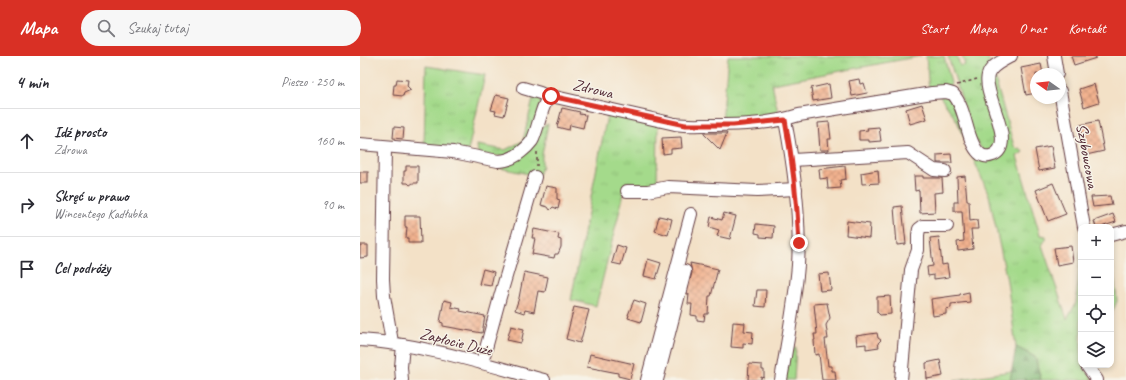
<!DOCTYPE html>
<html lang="pl">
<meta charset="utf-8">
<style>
body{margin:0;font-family:Caveat,sans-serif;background:#f7f7f7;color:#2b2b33}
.controls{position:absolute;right:12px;bottom:12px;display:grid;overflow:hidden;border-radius:8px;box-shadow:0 2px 6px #0003}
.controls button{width:36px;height:36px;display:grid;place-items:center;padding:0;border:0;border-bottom:1px solid #e1e1e2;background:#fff;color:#2b2b33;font:20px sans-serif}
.compass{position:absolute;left:670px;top:12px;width:36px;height:36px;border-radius:50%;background:#fff;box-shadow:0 2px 6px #0003;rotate:285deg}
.stop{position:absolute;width:12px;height:12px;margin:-9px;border:3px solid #d93025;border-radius:50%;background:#fff}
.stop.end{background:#d93025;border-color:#fff;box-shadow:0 1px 4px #0008}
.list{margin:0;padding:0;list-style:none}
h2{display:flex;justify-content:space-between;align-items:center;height:52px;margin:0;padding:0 16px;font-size:17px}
h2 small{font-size:13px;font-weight:400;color:#7c7c81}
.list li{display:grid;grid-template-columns:26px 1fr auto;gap:12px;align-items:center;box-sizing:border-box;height:64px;padding:0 16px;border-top:1px solid #e1e1e2}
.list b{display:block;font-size:15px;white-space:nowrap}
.list p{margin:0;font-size:13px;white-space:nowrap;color:#7c7c81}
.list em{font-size:13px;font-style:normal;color:#7c7c81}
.icon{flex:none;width:22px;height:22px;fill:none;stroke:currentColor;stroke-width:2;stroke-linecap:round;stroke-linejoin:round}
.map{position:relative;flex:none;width:766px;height:324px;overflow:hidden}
header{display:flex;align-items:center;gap:24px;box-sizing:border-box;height:56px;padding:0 20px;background:#d93025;color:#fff}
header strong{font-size:19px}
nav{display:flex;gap:22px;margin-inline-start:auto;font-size:14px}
.search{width:280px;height:36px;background:#f7f7f7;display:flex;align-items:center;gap:10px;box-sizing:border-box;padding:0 14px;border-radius:22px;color:#7c7c81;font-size:15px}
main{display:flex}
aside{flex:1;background:#fff}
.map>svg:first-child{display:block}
.grass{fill:url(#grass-tufts);stroke:#777c5b}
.forest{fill:url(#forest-firs);stroke:#666c51}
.building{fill:url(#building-cross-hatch)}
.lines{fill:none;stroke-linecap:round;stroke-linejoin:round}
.minor-casing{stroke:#633c42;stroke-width:14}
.path{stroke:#633c42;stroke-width:1.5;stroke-dasharray:3 3;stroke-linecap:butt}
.minor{stroke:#fff;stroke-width:12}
.route{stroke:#d93025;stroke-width:5}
.labels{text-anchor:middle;stroke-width:3;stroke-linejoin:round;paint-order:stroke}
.street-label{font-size:16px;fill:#4a1f2b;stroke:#f7f3e8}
</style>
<header>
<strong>Mapa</strong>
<div class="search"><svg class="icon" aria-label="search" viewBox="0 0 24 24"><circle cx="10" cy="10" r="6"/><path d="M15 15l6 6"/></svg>Szukaj tutaj</div>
<nav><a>Start</a><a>Mapa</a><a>O nas</a><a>Kontakt</a></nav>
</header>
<main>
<aside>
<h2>4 min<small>Pieszo · 250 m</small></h2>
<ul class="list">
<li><svg class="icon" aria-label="ahead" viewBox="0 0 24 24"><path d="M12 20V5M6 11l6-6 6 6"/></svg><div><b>Idź prosto</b><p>Zdrowa</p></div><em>160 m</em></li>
<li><svg class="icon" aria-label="right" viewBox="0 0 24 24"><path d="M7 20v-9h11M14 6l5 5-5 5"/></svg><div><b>Skręć w prawo</b><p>Wincentego Kadłubka</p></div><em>90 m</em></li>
<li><svg class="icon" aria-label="arrive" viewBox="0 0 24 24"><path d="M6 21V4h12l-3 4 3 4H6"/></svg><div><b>Cel podróży</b></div></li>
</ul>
</aside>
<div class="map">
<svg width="766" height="324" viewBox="0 0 766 324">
<defs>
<pattern id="grass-tufts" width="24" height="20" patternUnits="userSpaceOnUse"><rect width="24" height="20" fill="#a4da8b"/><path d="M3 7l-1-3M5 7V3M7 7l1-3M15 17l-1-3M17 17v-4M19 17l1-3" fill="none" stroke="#8fbb78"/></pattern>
<pattern id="forest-firs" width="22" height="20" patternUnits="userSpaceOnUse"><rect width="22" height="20" fill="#83ba77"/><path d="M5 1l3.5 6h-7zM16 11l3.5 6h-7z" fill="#6d9762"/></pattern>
<pattern id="building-cross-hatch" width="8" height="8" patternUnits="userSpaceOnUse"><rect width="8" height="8" fill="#f2b28f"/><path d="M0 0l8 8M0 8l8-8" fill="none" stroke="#c69075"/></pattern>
</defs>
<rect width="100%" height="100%" fill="#f7f3e8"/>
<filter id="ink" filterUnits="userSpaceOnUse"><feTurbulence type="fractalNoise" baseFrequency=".025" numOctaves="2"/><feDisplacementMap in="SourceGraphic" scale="8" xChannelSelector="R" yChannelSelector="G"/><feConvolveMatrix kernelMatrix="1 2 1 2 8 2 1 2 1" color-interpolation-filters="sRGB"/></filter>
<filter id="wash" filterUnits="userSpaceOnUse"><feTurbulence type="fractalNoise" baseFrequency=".012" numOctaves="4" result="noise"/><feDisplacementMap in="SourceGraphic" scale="16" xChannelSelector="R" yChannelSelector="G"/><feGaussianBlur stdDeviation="0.9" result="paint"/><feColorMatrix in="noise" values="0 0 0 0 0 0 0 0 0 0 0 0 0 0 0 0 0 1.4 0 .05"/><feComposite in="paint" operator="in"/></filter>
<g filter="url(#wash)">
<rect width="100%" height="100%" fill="#f3e1c7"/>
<g class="grass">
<polygon points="368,0 561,0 412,28 419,61 362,67"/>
<polygon points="566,0 584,0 591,27 588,33 569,35"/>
<polygon points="588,0 597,0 600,10 605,9 602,0 628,0 630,10 639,90 625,98 613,80"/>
<polygon points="66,10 125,19 108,95 64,90"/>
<polygon points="634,19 654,90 657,93 660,92 663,96 657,100 680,179 686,180 686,183 682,189 707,263 716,247 721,190 721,303 720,304 721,309 723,309 733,324 681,324 675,301 656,291 647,225 629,139 597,65 579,39 593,43 615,96 640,96 629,32"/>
<polygon points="174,39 179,41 181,46 171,80 148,101 118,98 117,89 145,94 163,85"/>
<polygon points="248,54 298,66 297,128 265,133 236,250 211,244"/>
<polygon points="188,68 182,99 182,111 178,120 97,103 142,108 181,71"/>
<polygon points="751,202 753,209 757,245 751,259"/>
<polygon points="436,291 434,324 424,324 429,294"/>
<polygon points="652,315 650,324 594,324"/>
</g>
<polygon class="forest" points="656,291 675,301 681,324 650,324"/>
<g id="blocks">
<g class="building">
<polygon points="711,0 736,0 736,2 714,9"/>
<polygon points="681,8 683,18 676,18 676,37 666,39 661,12"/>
<polygon points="37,23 48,24 47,30 51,34 44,37 43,40 33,39 34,29 36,29"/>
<polygon points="499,23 500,28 504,27 507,37 492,40 489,25"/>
<polygon points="469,28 471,42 453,45 451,32"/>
<polygon points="734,28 739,46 724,51 719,33"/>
<polygon points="136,39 149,42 144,60 135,58 136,55 131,54"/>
<polygon points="562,48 567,63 550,68 546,53"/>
<polygon points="202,52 220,56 219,58 226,59 223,72 210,69 209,74 197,71"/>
<polygon points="738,65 744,95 726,99 720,69"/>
<polygon points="469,66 471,83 468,83 469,94 460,94 458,67"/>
<polygon points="34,71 44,72 43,83 33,82"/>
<polygon points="519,71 521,85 509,86 509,84 499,84 499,75 508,74 507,72"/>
<polygon points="343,77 367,77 360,94"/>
<polygon points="321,81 322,92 311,93 311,97 303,98 302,82"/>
<polygon points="691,90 695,112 679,115 675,93"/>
<polygon points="591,98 592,107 577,107 577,99"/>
<polygon points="46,110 58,110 58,127 53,127 50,129 48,127 44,127 44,115 46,115"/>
<polygon points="485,110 486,123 480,124 481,132 468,133 467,122 460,123 459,113"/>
<polygon points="518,114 519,127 502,128 501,117"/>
<rect x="0" y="116" width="8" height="11"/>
<polygon points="554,120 563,120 563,122 582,122 583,136 574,137 575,156 560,157 559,134 555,135"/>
<polygon points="605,120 607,145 609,145 610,165 617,164 618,173 611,173 613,193 598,195 597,186 604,185 602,155 594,155 594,146 598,146 597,121"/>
<polygon points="693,127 706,158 688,165 676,134"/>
<polygon points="186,130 197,132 197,143 200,144 198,153 193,151 190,154 188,151 181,149"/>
<polygon points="750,140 752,149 733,151 731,141"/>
<polygon points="542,150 546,188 537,189 534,151"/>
<polygon points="364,157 376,160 370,183 357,180 359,174 349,171 351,161 362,164"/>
<polygon points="753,158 756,166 741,171 736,171 734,165"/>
<polygon points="45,160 60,160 61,187 48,187 48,182 46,182 47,171 45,171"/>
<polygon points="299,160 312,163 308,179 295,175"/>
<polygon points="487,165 510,168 509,182 486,179"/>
<polygon points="396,168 414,170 413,182 400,181 400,178 395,177"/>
<polygon points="174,173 199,178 198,183 201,184 201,191 198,198 195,198 194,202 172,198 175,182 172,182"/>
<polygon points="579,181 582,209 587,208 589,221 574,223 574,219 568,220 567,211 573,210 570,182"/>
<polygon points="0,189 8,189 8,201 0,202"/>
<polygon points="257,189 266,192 261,209 252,207"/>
<polygon points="711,190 713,206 697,209 694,192"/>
<polygon points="288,203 301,207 296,223 284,220"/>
<polygon points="330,207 358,213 351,240 349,240 348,258 345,258 344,265 337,264 337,260 331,259 332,248 328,248 329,238 327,238 332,216"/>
<polygon points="123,213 134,216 131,230 119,228"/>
<polygon points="164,216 188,221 185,236 178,235 174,256 165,254 164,257 155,254 159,242"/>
<polygon points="469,217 471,234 460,235 458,218"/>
<polygon points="397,234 406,234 405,251 395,250"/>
<polygon points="609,236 610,246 591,248 591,252 586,253 586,258 573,260 571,243 600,239 600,238"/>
<polygon points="530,240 531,258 520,259 517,256 517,241"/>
<polygon points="84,244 92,246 91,251 101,253 100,255 125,260 122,277 83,270 83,267 80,266"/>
<polygon points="274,244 286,248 281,266 268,262 269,259 268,259"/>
<polygon points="467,247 470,262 466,269 468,283 465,283 468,310 472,310 472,315 475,315 476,324 462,324 459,298 455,299 454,284 455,284 454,278 457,278 454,248"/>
<polygon points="214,251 229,254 220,287 206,283"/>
<polygon points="373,266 385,267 384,275 393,276 392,288 383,287 383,292 371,291"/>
<polygon points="151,270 164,273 161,287 147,284"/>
<polygon points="517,277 518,282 521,284 518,287 519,291 506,293 506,288 497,289 496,280"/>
<polygon points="230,298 274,308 270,323 258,320 258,317 227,311"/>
<polygon points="580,304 583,320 567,323 566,307"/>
<polygon points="389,308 402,309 402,314 404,314 404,322 401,321 401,324 388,324"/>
</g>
</g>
</g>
<g filter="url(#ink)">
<use href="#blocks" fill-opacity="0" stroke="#633c42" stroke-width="1"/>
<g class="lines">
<defs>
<g id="minor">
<polyline points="694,0 697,18"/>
<polyline points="163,32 180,37 188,41"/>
<polyline points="700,35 724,171"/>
<path d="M0 88 93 96 138 105C147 105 154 102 161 96 165 93 169 89 172 85 178 75 182 44 191 40L315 68C327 70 340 69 352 69 381 69 411 68 439 59L572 37 586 36 593 38C607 53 606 85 619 97 623 101 628 101 633 99 658 88 622 38 628 19 631 9 643 5 651 0"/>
<polyline points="25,91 23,223 24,240 32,286"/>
<polyline points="433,104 548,97 574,114 585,115"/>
<polyline points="267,135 288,135 308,131 397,135 436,133"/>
<polyline points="751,179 766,175"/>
<path d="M0 284C63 288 124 308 184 324"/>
<polyline points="122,307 140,241 175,121"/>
<polyline points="727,310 737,324"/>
<polyline points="42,324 41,311 43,289"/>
<polyline points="287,324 331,158"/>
<polyline points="297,324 325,215"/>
<path d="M421 324C427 287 435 247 438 209 441 160 434 111 425 64"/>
<polyline points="541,324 551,214 558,194 558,179 559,173 563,170 587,170"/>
</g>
</defs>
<use href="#minor" class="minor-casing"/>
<g class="path">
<polyline points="597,29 617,23"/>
<polyline points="177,96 177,110"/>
</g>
<use href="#minor" class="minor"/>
</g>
</g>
<g class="lines" filter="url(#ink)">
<path class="route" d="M191 40 325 69H373L425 64C433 106 437 144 439 187"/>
</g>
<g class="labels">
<g class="street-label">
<text transform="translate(233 32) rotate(13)" y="6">Zdrowa</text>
<text transform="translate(728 100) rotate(80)" y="6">Szybowcowa</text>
<text transform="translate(96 285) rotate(14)" y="6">Zapłocie Duże</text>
</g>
</g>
</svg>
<div class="controls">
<button>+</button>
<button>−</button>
<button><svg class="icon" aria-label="locate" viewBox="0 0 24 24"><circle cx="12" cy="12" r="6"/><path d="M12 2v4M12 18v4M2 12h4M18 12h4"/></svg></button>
<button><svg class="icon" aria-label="layers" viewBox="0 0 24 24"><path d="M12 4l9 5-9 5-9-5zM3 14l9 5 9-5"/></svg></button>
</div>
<svg class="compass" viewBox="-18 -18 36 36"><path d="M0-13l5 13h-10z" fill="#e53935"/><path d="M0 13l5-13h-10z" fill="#7c7c81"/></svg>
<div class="stop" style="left:191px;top:40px"></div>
<div class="stop end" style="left:439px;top:187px"></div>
</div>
</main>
